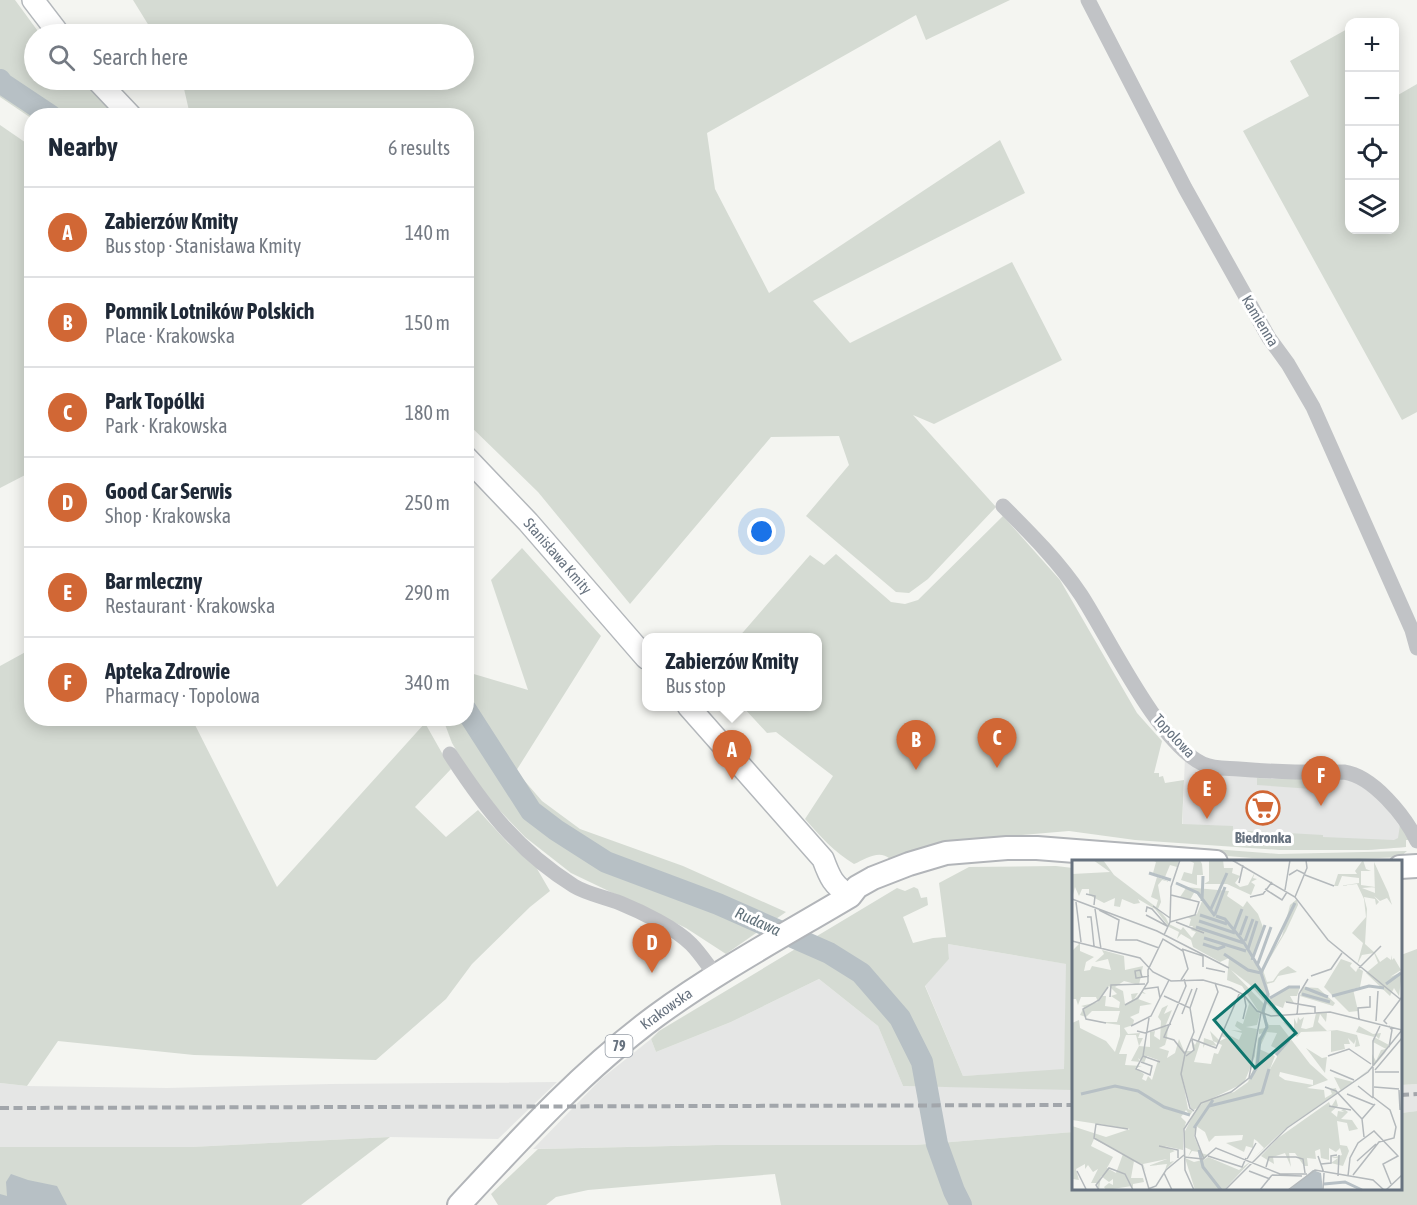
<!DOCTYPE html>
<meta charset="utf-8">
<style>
body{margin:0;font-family:"Asap Condensed",sans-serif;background:#f6f6f7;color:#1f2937}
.controls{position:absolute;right:18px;top:18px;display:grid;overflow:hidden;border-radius:12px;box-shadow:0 3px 15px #0003}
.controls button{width:54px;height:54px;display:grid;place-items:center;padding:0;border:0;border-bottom:2px solid #e0e1e3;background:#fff;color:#1f2937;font:30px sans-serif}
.you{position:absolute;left:762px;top:532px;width:21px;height:21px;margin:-15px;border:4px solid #fff;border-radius:50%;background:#1a73e8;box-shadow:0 0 0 9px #1a73e833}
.badge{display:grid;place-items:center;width:39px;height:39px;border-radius:50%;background:#d16735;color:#fff;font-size:20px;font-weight:700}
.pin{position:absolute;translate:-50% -50px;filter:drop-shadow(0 2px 3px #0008)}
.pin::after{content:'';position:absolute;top:32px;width:21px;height:18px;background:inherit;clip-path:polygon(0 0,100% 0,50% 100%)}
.popup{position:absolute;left:642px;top:633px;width:180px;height:78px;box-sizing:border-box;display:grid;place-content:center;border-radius:12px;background:#fff;filter:drop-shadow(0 2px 4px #0005);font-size:20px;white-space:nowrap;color:#747a83}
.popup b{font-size:22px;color:#1f2937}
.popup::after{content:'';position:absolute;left:50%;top:100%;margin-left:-12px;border:12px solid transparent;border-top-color:#fff}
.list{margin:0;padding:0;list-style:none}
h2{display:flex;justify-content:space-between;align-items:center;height:78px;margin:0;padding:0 24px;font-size:26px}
h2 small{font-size:20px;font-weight:400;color:#747a83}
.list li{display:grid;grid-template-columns:39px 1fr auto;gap:18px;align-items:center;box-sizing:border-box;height:90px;padding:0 24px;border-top:2px solid #e0e1e3}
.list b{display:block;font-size:22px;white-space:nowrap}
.list p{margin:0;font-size:20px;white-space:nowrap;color:#747a83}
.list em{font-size:20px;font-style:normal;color:#747a83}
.icon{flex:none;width:33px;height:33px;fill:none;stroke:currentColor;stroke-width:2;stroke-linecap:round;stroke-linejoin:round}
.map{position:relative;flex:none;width:1417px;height:1205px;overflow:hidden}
.search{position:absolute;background:#fff;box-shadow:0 3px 15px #0003;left:24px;top:24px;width:450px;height:66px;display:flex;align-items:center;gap:15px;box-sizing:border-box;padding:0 21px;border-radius:33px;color:#747a83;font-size:22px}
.panel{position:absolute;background:#fff;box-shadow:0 3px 15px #0003;left:24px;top:108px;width:450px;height:618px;border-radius:24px}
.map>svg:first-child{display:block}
.built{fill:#e5e6e5}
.green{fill:#d5dbd3;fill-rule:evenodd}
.water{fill:#b7c0c5}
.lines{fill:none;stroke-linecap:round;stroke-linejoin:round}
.river{stroke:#b7c0c5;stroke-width:22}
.secondary-casing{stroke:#b3b7bb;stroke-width:24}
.primary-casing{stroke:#b2b5b9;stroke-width:26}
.minor{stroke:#c1c3c6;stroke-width:15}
.secondary{stroke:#fff;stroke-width:21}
.primary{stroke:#fff;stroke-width:22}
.rail{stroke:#a2a6ab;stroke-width:4;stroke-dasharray:9 4.5;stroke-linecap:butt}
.labels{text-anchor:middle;stroke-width:6;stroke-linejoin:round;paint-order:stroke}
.shield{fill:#fff;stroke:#959ca5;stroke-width:1.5}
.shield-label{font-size:14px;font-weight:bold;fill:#67727f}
.street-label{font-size:15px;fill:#67727f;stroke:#fff}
.poi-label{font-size:15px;font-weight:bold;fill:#67727f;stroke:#fff}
.water-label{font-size:16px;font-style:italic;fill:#63737c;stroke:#fff}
.inset-river{fill:none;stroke:#b7c0c5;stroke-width:3}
.inset-road{fill:none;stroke:#b4b9bc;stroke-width:1.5}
.view{fill:#0f766e;fill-opacity:0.15;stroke:#0f766e;stroke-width:3}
.inset-edge{fill:none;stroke:#67727f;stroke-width:3}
</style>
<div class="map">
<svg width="1417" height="1205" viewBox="0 0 1417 1205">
<rect width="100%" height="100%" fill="#f4f5f1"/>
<g class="built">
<polygon points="1185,756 1208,771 1257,778 1272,779 1316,776 1351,778 1381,801 1410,840 1406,840 1406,847 1368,850 1285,850 1285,842 1182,835"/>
<polygon points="948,944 1067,964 1064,1070 963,1076 925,985 949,959"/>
<polygon points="819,979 878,1026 903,1086 1073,1089 1073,1132 915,1145 716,1145 533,1149 601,1079 651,1039 656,1052 731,1022"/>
<polygon points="557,1082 498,1139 390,1137 191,1147 0,1147 0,1083 27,1086 167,1088 330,1084"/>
<polygon points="1417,1084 1417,1111 1401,1113 1400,1085"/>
</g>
<g class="green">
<polygon points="0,0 15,0 40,34 34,34 34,80 81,80 115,115 32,116 31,118 0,97"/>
<polygon points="133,0 1010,0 926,40 916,15 707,133 715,189 769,293 1000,140 1025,193 813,301 850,343 1012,262 1062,360 934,424 913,415 996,507 928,579 909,593 896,592 806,516 849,465 839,436 771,437 630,604 538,492 467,423 466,116 190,115 182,80 464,80 464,34 154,34"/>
<polygon points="1349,28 1350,230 1394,230 1395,89 1398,95 1417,84 1417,412 1402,420 1243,131 1309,96 1290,61"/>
<polygon points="0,125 32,147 31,472 0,488"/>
<path d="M1003 516 1060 580 1137 713 1162 741 1154 773H1159V777L1163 776 1165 783 1184 780 1182 824 1233 826V830L1323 835V837L1394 840 1398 838 1400 825 1409 840H1406V847L1368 850H1280L1135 840 1069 831 973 839 918 849 890 859C879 849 866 859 854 864 834 852 820 836 805 819L833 776 776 732 767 733 743 707 818 706V638H738L810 555 824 565 836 554 891 602 905 604 918 600Z"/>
<polygon points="522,548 601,636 516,771 542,801 580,829 683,866 786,912 726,954 686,928 571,873 525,837 480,790 452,743 443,719 466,718 467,672 528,690 491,580"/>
<polygon points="31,649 32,718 192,719 277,887 425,723 451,769 415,807 446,837 478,810 508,843 536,867 550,891 530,907 472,964 446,999 376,1060 194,1055 58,1041 27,1086 0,1083 0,666"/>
<polygon points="1316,776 1327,776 1326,790 1257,785 1257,778 1272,779"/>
<polygon points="1095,840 1279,854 1407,851 1400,857 1360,859 1252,858 1139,849"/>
<path d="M1056 866 1073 868V1090L903 1086 878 1026 819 979 731 1022 656 1052 651 1039 659 1031 897 888 905 891 914 887 918 889 921 898 927 897 928 905 903 917 913 943 933 938 946 937 939 883 969 867ZM948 944 1066 964 1064 1069 963 1076 925 986 949 959Z"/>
<polygon points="1417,949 1417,1084 1401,1085 1401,955"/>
<polygon points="1417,1111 1417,1205 781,1205 775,1174 588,1190 556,1197 546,1205 498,1205 491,1194 538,1149 716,1145 915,1145 1073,1132 1074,1188 1400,1188 1401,1113"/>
<polygon points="390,1137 301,1205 0,1205 0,1147 191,1147"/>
</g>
<polygon class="water" points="11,1174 28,1180 57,1186 67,1205 0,1205 0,1194 7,1196 6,1182"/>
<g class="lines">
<g class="river">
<polyline points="0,80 3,84 51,116"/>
<polyline points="466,710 531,811 556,830 606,862 718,904 829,953 861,973 900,1018 922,1062 937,1144 954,1191 961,1205"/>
</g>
<defs>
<g id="secondary">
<polyline points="33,0 59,34"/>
<polyline points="97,80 131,116"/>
<path id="s1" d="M466 457 528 522 646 658"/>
<path d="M688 706 823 859C830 878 833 885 850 896"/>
</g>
<g id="primary">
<polyline points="1400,867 1417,866"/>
<path id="s2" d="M459 1205C521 1138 583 1070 656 1016 716 972 786 934 850 896L857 887 873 878 909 864 946 853 1007 848H1037L1216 862"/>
</g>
</defs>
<use href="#secondary" class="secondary-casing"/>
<use href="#primary" class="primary-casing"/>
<g class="minor">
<polyline points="1088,0 1185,188 1269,338 1288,364 1313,407 1412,630 1417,648"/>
<path d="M1003 506C1031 534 1059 562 1081 595 1109 638 1158 743 1203 764 1213 769 1227 768 1239 769 1276 772 1307 773 1344 772 1373 776 1405 816 1417 841"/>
<path d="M450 754C485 808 518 851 574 886 587 894 605 897 620 903 642 912 675 928 691 944 701 954 708 966 717 977"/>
</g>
<use href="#secondary" class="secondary"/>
<use href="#primary" class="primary"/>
<g class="rail">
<polyline points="1400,1095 1417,1094"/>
<polyline points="0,1108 1074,1105"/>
</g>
</g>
<defs>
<symbol id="supermarket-ring" viewBox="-11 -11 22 22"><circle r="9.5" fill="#fff" stroke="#d16735" stroke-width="1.5"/><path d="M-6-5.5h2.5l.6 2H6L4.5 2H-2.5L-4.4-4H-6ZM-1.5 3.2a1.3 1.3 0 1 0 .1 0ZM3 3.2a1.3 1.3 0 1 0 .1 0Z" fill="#d16735"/></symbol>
</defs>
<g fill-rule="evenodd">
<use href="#supermarket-ring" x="1244" y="789" width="38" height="38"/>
</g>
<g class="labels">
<rect class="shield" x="605.5" y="1035" width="27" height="22" rx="4.5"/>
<g class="shield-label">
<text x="619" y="1051">79</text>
</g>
<g class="street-label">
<text transform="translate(1260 321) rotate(59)" y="5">Kamienna</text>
<text dy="5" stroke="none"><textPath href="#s1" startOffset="135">Stanisława Kmity</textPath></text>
<text transform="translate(1174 736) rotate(47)" y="5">Topolowa</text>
<text dy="5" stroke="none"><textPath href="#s2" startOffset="286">Krakowska</textPath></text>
</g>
<g class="poi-label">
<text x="1263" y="843">Biedronka</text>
</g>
<g class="water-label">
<text transform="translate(758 921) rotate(24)" y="6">Rudawa</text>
</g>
</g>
<g transform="translate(1072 860)">
<rect width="330" height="330" fill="#f4f5f1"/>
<path d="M21 0H31L42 15 84 47 86 40 79 37 85 17 98 22 90 20 86 25 89 42 86 49 94 58 97 64 109 70 111 67 120 78 124 72 119 70 121 66H117L119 59 115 57 125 54 130 41 123 31 118 40 108 37 114 28 101 21 113 27 157 31 155 36 171 47 175 41 186 54 192 70 180 100 185 104 199 67 186 105 189 110 210 76 218 45 225 39 226 45 214 71 191 110 195 122 201 121 208 111 216 106 225 112 206 116 202 122 195 124 198 137 217 127H228L225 136H218L222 143 213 142 211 148 203 145 207 157 177 124 159 110 194 146 193 152H187L170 126 155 120 157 98 148 102 121 87 119 80 109 74 105 79 107 72 97 67 83 49 66 39 68 43 62 44 50 39 48 47 42 46 43 38 32 43 17 35V43V29H10L7 36 3 27 0 39V14L38 12ZM80 0H107L105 7 98 5 93 17 81 13 84 2ZM116 0H128L130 4 131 15H125V25L109 20 112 12 120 14 122 3ZM137 0H151L152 8H161L160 13 168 16 163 23 168 27 176 25 183 12 181 18 185 19 179 22 183 25 179 35 155 24H132L137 21ZM291 0 294 9 299 11H289V25L303 27 290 28 303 33 302 2 322 45 316 32 320 45 315 38 308 41 302 36 307 42 304 45 303 39 292 37 295 49 293 84 303 93 308 102 315 97 319 100V95L320 100 322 98 329 110 318 117 330 112 327 136 322 128 318 136 294 113 306 103 302 93 290 95 285 105 291 83 280 73 294 57 292 39 285 24 267 26 287 23V18L270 16 266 26H262L266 14H285L283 11ZM4 82H8V91L22 97 14 102 12 111 18 110 20 106 39 110 36 99 23 102 32 94 30 90 52 96 53 110 71 106 67 125 52 121 43 127 51 131 53 144 60 140 59 134 66 133 61 141 70 131 74 134 70 133 66 139 80 144 68 146 67 153 58 157 62 160 61 165 52 168 56 174 68 173 66 178H71L67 186 78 187V172L83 171 82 176 88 180 89 161 86 157 90 148 96 145 92 154 100 150 93 167 96 166 95 178 93 185 87 188 97 191 95 198 103 193 107 179 112 191H121L120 181 123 185 125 181 128 183 122 202 139 204 142 193 146 194 150 185 141 181 145 186 133 184 131 188 132 178 141 181 138 171 148 181 154 178 149 176 151 172 167 180 170 173 159 170 170 171 163 166 165 161 171 164 177 144 173 137 188 154 185 165 174 167 185 169 183 196 172 223 141 238 162 232 176 222 183 205 186 178 192 173 187 174V169L194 168 191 155 197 165H208L238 204 256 220 235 228 252 230 253 238 260 234 258 229 264 228 265 233 214 268 180 300 192 288 185 281 182 279 181 288 174 286 172 292 154 283 170 280 171 275 143 276 137 282 133 272 124 266 122 276 129 293 136 295 132 300 136 297 167 310 179 301 152 330H123L113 298 122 302 130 300 127 292 120 291 116 297 119 290 112 287V273L125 248 137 239 122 250 119 248 110 216 116 249 121 251 118 255 114 250 109 257 114 262 111 273V290L92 286 103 291 98 293V302L102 301 93 310 95 304 76 306 95 299 71 304 74 312 70 304 62 301 59 318H71L72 322 61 324V330L60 326 34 330 32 327 37 323 41 325V319L37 322 29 316 27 330 25 323H19L26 309 21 312 16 305 13 309V304L4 309 7 320 1 319 0 266 34 277 58 269 0 260V163L7 160 8 168 34 181 43 192 48 176V165L26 162H45L48 151H20L14 157 8 155 12 147 9 146 26 142 24 137H9L6 145 4 139H0V91L7 84ZM37 126 45 134 39 136 48 142 47 148 33 146 34 136H30ZM195 172 205 173 199 186 205 189V197L198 209 203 196 187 189ZM54 175H64L67 186 59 201 68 202 66 198 72 203 75 196 86 200 80 220 76 216 74 221 70 219 72 214 63 208 70 206 53 205 55 194H47ZM208 212 241 220V225L213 220 207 216ZM22 279 51 294 44 313 35 308 41 297 19 286ZM269 99 280 103 278 106 284 112 286 108 291 111 288 127 281 129 286 151 277 152 252 127ZM231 127 246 128 263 143 261 146 228 136ZM244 153H255L254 162 248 154 246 162 255 171 265 170 285 175 288 186 283 187 284 179 282 184 276 178 278 184H272L273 189 259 192V171L229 172 225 177 211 162 219 164 222 170V158L225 164 226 157 228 160 232 157 229 168 234 169 241 167ZM287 166 301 174 309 173 307 179 303 175 302 177 317 185 313 193 302 206 301 204V206L290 216 269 231 262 217 281 222 300 207V194L304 201 309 190 314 189 301 182 302 177 284 172ZM234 188 250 198 255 197 253 213ZM264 239 266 246 259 252 265 257 266 251 272 252 269 250 272 249 276 252 269 259 280 260 286 269 277 271 275 263 265 261 268 285 275 286 277 291 271 306 259 303 266 298H259L270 295 268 288 264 292 257 288V300L249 298 248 289 243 291 244 299 235 298 236 306H232L223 293H217L219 307 213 293 201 297 202 304 189 296 206 278 257 242 259 247Z" fill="#d5dbd3" fill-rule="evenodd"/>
<path d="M241 310 249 313 251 330H217Z" fill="#b7c0c5"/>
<path class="inset-river" d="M77 13 99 20M104 23 126 33 143 56M130 41 131 16M138 51 155 13M143 54 153 27M128 55 155 64M144 56 153 59 171 81 189 111M127 61 163 73M124 67 172 83M162 70 170 49M168 75 175 56M132 78 174 91M173 81 181 59M131 84 146 89 153 86M176 89 185 61M152 94 176 110 189 113 196 134 191 151 195 167 188 180 185 207 178 219M180 100 193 65M185 106 199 67M189 113 223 43M314 124 329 113M233 128 256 137M230 134 258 142M260 136 297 126 312 128M198 138 217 127H228M204 195 217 180M9 234 43 226 66 231 92 247 118 255M137 246 190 233 197 209M122 268 141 240M127 290 131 307 149 330M252 324 273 322 290 330"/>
<path class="inset-road" d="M160 0 223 37 256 80 328 139M217 15 225 10 233 14M233 15 262 26M167 23 171 5M193 29 210 40 215 32M213 30 218 0M14 34 23 36 22 45M178 37 191 34 200 22M223 37 235 8 234 0M0 39 85 71 157 108M4 42 9 82M81 46 98 58M23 49 29 89M27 50 47 60 44 80H65L87 88M74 52 75 47 80 49 96 67M74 55 95 66M15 57H19L22 86M98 62 123 55 127 42 99 35M104 62 132 73M92 75 98 62 99 27 108 0M0 81 68 98 81 112 99 121 131 120 159 128 172 135 185 151 199 156 258 152 330 170M110 89 131 96V107M134 108 153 112M287 108 309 86M239 116 259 109 270 93M70 117 68 110 63 111 64 118H65L77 116M112 119 114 126 92 177 102 180 113 194 109 214 118 248 122 251M71 129 86 127 88 138M92 136 118 148 122 172 113 194M38 137 39 125 73 124M214 142 243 147V153M53 145 66 138 76 122V110L91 79 111 91 116 109 109 120M118 148 125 128M110 154 120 129M225 155 227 134 236 119M171 159 174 146 172 135M287 160 286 148 298 147V136M304 161 306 131M34 163 14 159 11 149 27 140 36 127M315 164 312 161 330 137M59 166 79 156 97 120M65 171 73 173 99 164M120 179 144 188 168 132M126 182 146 132 143 123M317 187 320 170 317 166M71 196 77 158M71 196 88 202M114 196 122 190 120 180M256 196 277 189 299 204M69 202 80 206 78 215 64 209 71 196M258 210 282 220M303 210 330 178M303 212H327M286 226 301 238M253 227 264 231 290 259M302 227 327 229M327 230 328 250M275 234 302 245M257 246 279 250M290 259 303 244M290 259 292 277M124 267 123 276 132 299M56 269 24 264 22 278 70 305 77 329M87 286 106 290V298M136 296 170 307 174 298M246 296 252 313 251 330M112 297 131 299 144 288 208 314H235M175 299 184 283M285 301 304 284M249 304 259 303V296L265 295M194 307 197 297H224L231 299 233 313M5 311 14 329M177 311 198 319M92 313 100 330M200 315 230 316M281 315 307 282 322 278 324 267 318 250 301 237V181L308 166M266 316 267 295M276 316 278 298 286 283 302 271 326 296 311 304 319 324M76 329 84 326 94 310 112 295M27 330 24 325 37 308 53 314 61 330M122 330 113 310 112 269 129 243 159 232 177 218 189 153M153 330 215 268 296 212 330 170M188 330 200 315M216 330 243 310 301 320 312 330M314 330 330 315"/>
<path class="view" d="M183 125 224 173 183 208 142 160Z"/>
<rect width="330" height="330" class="inset-edge"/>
</g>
</svg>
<div class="controls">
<button>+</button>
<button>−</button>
<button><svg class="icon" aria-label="locate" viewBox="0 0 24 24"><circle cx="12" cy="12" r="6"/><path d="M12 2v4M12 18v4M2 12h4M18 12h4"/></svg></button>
<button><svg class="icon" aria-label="layers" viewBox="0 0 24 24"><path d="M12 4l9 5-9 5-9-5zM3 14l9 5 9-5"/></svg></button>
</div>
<div class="you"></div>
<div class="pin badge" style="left:732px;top:780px">A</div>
<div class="popup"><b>Zabierzów Kmity</b>Bus stop</div>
<div class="pin badge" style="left:916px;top:770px">B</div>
<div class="pin badge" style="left:997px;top:768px">C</div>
<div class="pin badge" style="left:652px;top:973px">D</div>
<div class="pin badge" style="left:1207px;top:819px">E</div>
<div class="pin badge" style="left:1321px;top:806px">F</div>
<div class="search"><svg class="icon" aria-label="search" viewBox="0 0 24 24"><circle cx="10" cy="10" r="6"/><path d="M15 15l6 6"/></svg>Search here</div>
<section class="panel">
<h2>Nearby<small>6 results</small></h2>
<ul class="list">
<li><span class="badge">A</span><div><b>Zabierzów Kmity</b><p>Bus stop · Stanisława Kmity</p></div><em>140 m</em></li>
<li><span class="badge">B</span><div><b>Pomnik Lotników Polskich</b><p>Place · Krakowska</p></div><em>150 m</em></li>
<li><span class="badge">C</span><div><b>Park Topólki</b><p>Park · Krakowska</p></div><em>180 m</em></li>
<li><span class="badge">D</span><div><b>Good Car Serwis</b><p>Shop · Krakowska</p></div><em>250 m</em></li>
<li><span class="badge">E</span><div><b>Bar mleczny</b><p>Restaurant · Krakowska</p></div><em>290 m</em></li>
<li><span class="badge">F</span><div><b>Apteka Zdrowie</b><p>Pharmacy · Topolowa</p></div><em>340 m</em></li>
</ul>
</section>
</div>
